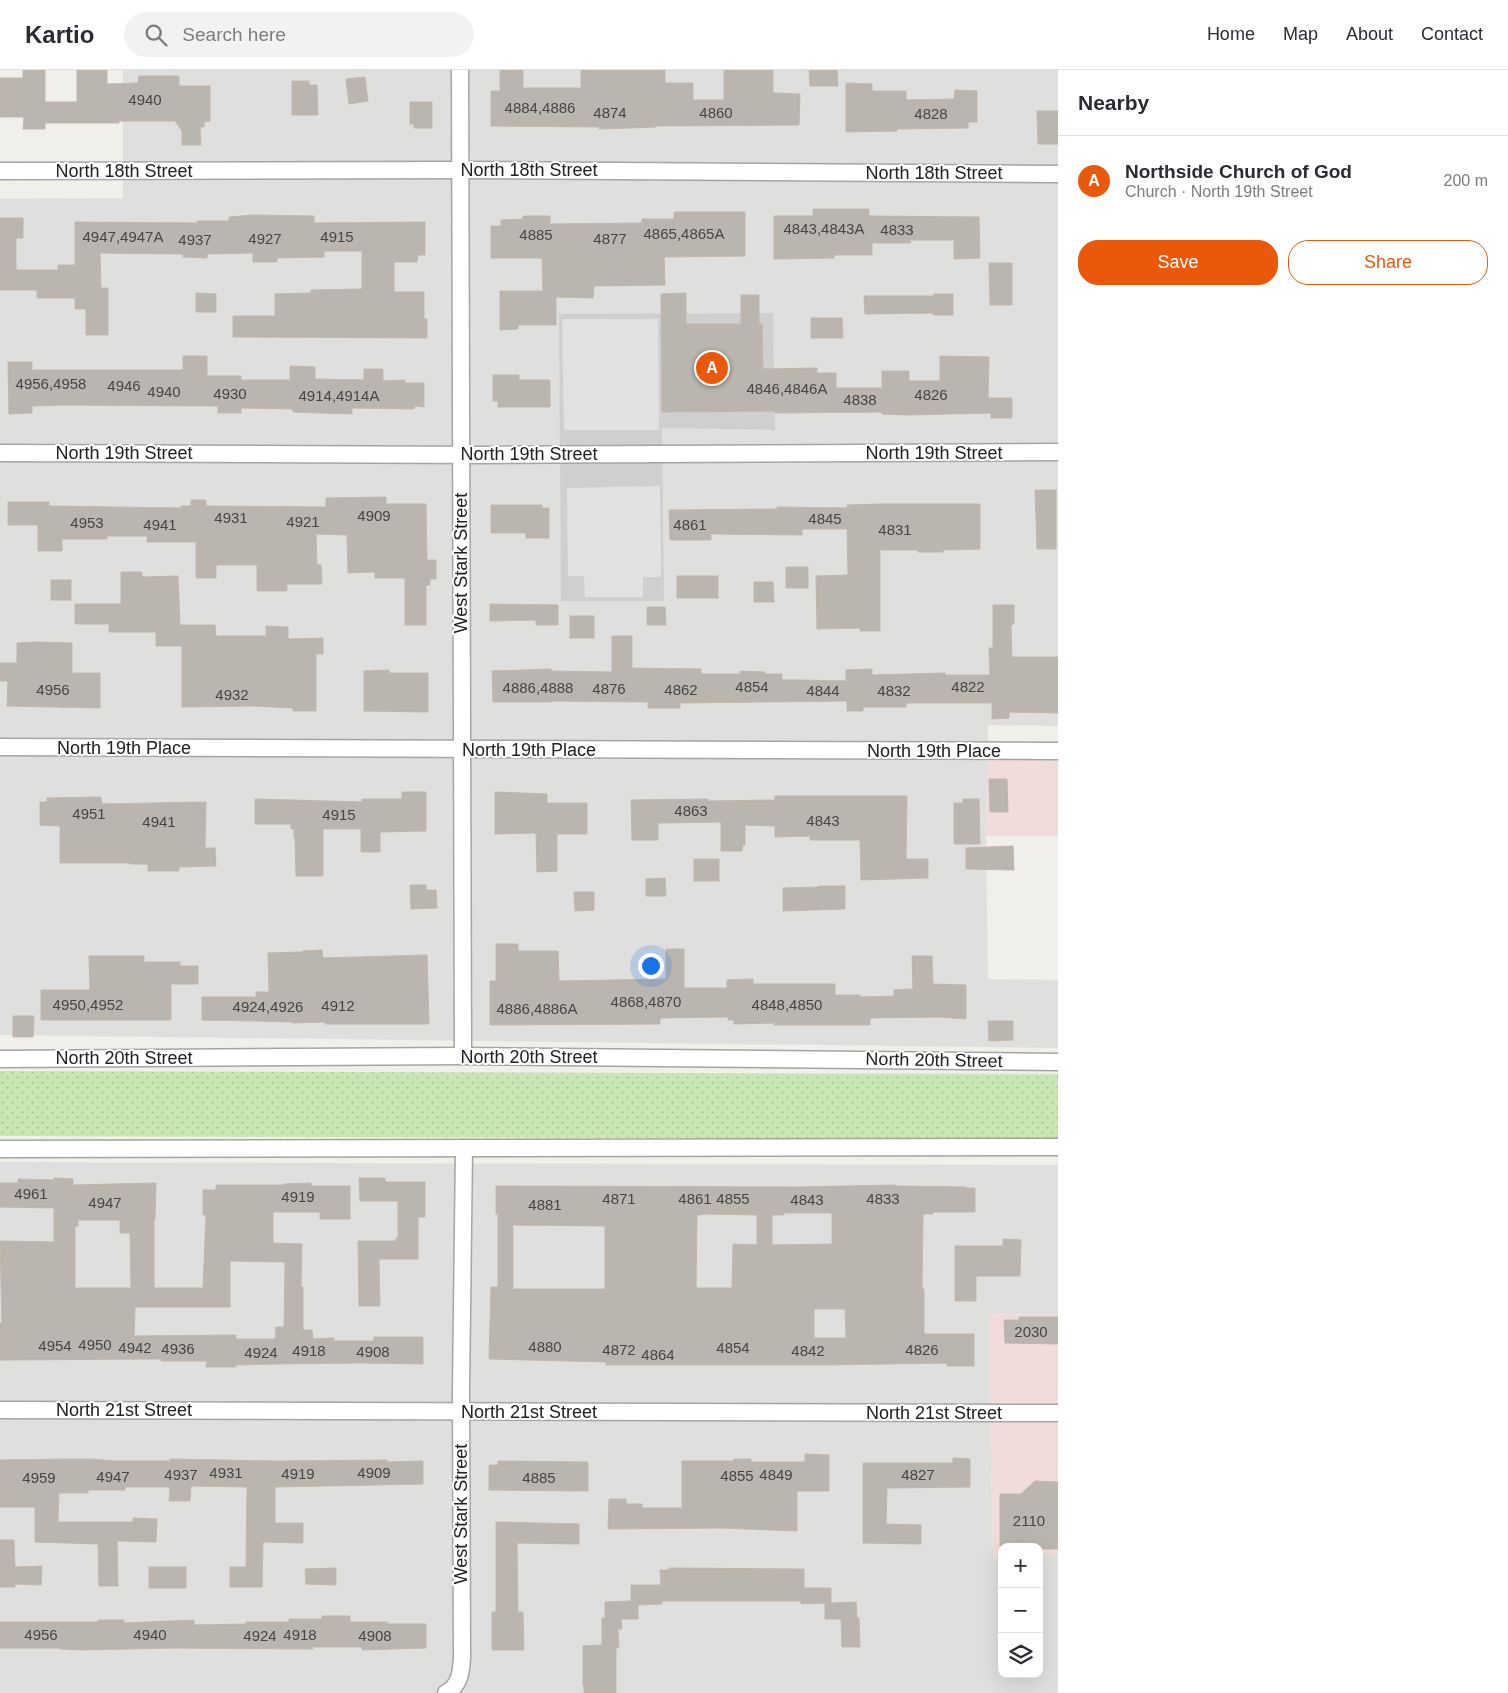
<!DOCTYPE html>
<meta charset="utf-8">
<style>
body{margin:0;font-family:Helvetica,sans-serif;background:#f2f2f3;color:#2b2b33}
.controls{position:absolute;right:15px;bottom:15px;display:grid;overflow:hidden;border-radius:10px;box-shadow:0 5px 20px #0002}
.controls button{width:45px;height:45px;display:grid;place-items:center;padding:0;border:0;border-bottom:1px solid #e1e1e2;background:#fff;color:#2b2b33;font:25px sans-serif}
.you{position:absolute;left:650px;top:895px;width:18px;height:18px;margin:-12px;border:4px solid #fff;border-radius:50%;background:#1a73e8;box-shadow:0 0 0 8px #1a73e833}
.badge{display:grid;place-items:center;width:32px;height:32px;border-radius:50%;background:#ea580c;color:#fff;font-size:16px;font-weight:700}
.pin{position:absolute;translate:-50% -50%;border:2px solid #fff;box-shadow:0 1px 5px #0006}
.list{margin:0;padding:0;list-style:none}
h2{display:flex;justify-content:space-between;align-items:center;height:65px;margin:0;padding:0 20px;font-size:21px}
h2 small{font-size:16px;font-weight:400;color:#7c7c81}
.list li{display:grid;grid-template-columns:32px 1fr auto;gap:15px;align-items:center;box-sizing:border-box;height:90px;padding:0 20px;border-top:1px solid #e1e1e2}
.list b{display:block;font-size:19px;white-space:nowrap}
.list p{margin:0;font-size:16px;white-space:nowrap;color:#7c7c81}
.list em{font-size:16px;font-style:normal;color:#7c7c81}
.actions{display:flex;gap:10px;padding:15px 20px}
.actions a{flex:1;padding:11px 0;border:1px solid #ea580c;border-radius:20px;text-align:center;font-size:18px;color:#ea580c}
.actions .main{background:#ea580c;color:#fff}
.icon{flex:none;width:28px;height:28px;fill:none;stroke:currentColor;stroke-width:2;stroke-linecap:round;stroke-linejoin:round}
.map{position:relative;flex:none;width:1058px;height:1623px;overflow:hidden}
header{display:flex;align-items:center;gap:30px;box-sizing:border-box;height:70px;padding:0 25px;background:#fff;border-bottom:1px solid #e1e1e2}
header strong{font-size:24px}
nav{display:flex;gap:28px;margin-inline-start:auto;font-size:18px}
.search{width:350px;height:45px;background:#f2f2f3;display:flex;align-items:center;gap:12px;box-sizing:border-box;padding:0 18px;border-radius:28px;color:#7c7c81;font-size:19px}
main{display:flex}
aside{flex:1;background:#fff}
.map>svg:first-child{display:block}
.residential{fill:#dfdfde;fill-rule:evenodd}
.commercial{fill:#f0dcda}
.religious{fill:#cfcfcf}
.grass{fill:url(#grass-dots)}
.parking{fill:#e1e1e1}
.building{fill:#bab5ae;stroke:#c2b7ac;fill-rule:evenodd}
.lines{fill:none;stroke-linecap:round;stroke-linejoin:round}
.street-casing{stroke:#a5a5a5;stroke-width:19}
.street{stroke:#fff;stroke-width:16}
.labels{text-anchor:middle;stroke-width:4;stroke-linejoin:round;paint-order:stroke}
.number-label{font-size:15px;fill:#474644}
.street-label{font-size:18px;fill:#212121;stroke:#fff}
</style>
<header>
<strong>Kartio</strong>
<div class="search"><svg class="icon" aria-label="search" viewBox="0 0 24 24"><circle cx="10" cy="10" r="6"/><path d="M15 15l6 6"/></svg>Search here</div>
<nav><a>Home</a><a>Map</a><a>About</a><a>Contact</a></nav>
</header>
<main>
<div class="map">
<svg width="1058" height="1623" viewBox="0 0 1058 1623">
<defs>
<pattern id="grass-dots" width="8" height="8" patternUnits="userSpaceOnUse" patternTransform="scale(1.25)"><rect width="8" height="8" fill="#c9e7b3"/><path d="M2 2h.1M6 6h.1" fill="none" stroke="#acc69a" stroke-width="1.8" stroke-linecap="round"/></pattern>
</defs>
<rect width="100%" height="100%" fill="#f1efe9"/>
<g class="residential">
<path d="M123 0H1058V656L988 655 986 766 988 909 1058 910V978L0 965V129L123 128ZM559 244 775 360 662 358Z"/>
<polygon points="0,1092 1058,1095 1058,1245 990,1244 990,1343 993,1487 1002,1487 1002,1604 1039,1604 1039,1486 1058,1486 1058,1623 0,1623"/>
</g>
<g class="commercial">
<polygon points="987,681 1058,681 1058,766 986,766"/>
<polygon points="990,1244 1058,1245 1058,1486 1039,1486 1039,1477 1002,1477 1002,1487 993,1487 990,1343"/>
</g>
<polygon class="religious" points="773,243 775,360 662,358 664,531 561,531 559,244"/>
<polygon class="grass" points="0,1001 1058,1004 1058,1069 0,1066"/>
<g class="parking">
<polygon points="562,249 658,249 659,360 564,360"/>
<polygon points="660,416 661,507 643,507 643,527 585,527 584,506 568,506 567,418"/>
</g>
<g class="building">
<polygon points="23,0 45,0 45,32 77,32 77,0 107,0 107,14 138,13 139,6 179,6 179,16 210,16 210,51 204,52 204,57 200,57 201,75 182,75 182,61 175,51 119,51 119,53 45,53 45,59 23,59 24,47 0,47 0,8 23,8"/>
<polygon points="500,0 523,0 523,18 581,18 581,0 665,0 665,13 693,13 693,30 724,30 724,0 773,0 773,23 800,24 799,55 656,56 656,57 599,59 599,57 491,56 491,21 500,21"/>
<polygon points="809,0 837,0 838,16 810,16"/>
<polygon points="365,7 368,31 349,34 346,9"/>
<polygon points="292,11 309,11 309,15 317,15 318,45 292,45"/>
<polygon points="846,13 872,14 872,21 906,21 906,30 954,29 955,20 977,21 977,52 968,52 968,58 897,59 897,61 846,62"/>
<polygon points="410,32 432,32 432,58 414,58 414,54 410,54"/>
<polygon points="1037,41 1058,41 1058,74 1038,74"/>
<polygon points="813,139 869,139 869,146 979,147 980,188 954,189 954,170 910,170 911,173 872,173 872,185 834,185 834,188 774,189 774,146 813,146"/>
<polygon points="674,142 745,142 745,186 664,187 665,215 594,216 593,228 556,227 556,255 518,255 518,259 500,260 500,221 543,221 542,188 491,188 491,156 501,156 501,150 523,149 523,146 550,146 550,154 642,153 642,149 674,149"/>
<polygon points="253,145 314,146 314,153 425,152 425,185 418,185 417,192 394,192 394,222 424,222 424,249 427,249 427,268 233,267 233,246 275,246 275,224 311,223 311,220 362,219 362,181 324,181 324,187 277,188 277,192 253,192 253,183 207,184 207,188 183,187 183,184 100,183 101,218 108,218 108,265 86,265 86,239 75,239 75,228 37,228 37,220 0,220 0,148 23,148 23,168 16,168 16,200 58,200 58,195 75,195 75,152 198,153 197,151 229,151 229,147"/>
<polygon points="989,193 1012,193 1012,235 990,235"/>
<polygon points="196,223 216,224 216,242 196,242"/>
<polygon points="686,223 686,254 741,254 741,225 759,225 759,254 762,254 763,299 817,298 817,303 836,303 836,318 882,318 882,301 909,301 909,311 940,311 940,286 989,287 988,328 1012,328 1012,348 991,348 991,343 909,345 882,344 882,342 775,343 775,341 662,342 661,224"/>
<polygon points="934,224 953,224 953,245 933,245 933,243 865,244 864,226 934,226"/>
<polygon points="811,248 842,248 843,268 811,268"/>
<polygon points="183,286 207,286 207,306 241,306 241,310 290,310 290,296 315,297 315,309 364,310 364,299 383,299 383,311 405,310 405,313 424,313 424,337 415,336 414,339 352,338 352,344 293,342 293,339 241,338 241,343 218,343 218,336 63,335 32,336 32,343 9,344 8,292 32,292 32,300 183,300"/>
<polygon points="493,305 519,305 519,310 550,310 550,337 498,337 498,331 493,331"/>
<polygon points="1035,420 1056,420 1056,479 1037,479"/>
<polygon points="386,427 386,434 426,434 427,490 436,490 436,509 430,509 430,515 426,515 426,555 405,555 405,508 375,508 375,502 348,503 347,465 316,464 317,495 321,495 322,514 287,514 287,521 257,521 257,495 216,495 216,508 196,508 196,472 147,472 147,466 107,466 107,469 62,469 62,481 38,481 38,455 8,455 8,432 49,432 49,436 181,438 181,436 191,436 191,430 206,430 206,436 326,437 326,428"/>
<polygon points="882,434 980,434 980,479 943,480 943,482 918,482 918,480 880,480 880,561 860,561 860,558 817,559 816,506 848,505 847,459 802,459 802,465 711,464 711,470 670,470 669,440 777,439 777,437 847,438 847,435"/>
<polygon points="491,435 542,435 542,438 549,438 549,468 526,468 526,463 491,463"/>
<rect x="786" y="497" width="22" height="21"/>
<polygon points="121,502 142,502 142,507 178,506 180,555 215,555 216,566 266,566 266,556 288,557 288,569 323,568 323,584 316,584 316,641 293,641 293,638 254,636 182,637 182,576 156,576 156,562 109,562 109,554 75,554 75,534 121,534"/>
<rect x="677" y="506" width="41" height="22"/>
<rect x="51" y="510" width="20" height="20"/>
<polygon points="754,512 773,512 774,532 754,532"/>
<polygon points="490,534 558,535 558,555 536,555 536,550 490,551"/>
<polygon points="993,535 1014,535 1014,554 1011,555 1012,587 1058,587 1058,643 1009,642 1009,648 992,649 992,633 906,633 906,637 863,637 863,641 847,641 847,631 680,633 680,638 648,638 648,632 551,631 551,632 493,632 492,601 551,599 551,601 612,602 612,566 632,566 632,598 701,599 701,604 740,604 740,601 765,602 765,604 782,604 782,610 799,610 846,611 846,600 872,599 872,605 945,603 945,605 990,605 989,578 993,578"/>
<polygon points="647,537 665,537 666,555 647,555"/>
<rect x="570" y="546" width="24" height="22"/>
<polygon points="36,572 72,573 72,603 100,603 100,638 7,636 8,611 0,611 0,593 17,593 17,573"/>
<polygon points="389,600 389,603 428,603 428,642 364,641 364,601"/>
<polygon points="989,709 1007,709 1008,742 990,742"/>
<polygon points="402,722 426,722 426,761 380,762 380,782 361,782 361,759 323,759 323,806 296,806 295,767 294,767 294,759 291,759 291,754 255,754 255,729 362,732 362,729 402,729"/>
<polygon points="495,722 547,724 547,733 587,733 587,764 557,764 557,801 537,802 536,763 495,764"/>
<polygon points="775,726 907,726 906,789 928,789 928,808 861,810 860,770 810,770 810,766 775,767 775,756 745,755 745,775 743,775 742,781 721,781 721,752 658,753 658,770 632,770 631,730 708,729 708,731 775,730"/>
<polygon points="101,727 102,734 206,732 205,778 215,778 216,796 179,797 179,801 148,801 148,794 130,794 130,793 60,793 60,756 40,755 40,732 47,732 47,728"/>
<polygon points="963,729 979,729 980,774 954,774 954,733 963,733"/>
<polygon points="1013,776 1014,800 966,799 966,778"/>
<rect x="694" y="789" width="25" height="22"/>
<polygon points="665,808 666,826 646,826 646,809"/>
<polygon points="410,815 426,815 426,820 436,820 437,838 411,839"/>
<polygon points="819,816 845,816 845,839 783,841 783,818 819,817"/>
<polygon points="574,822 594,822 594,840 575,841"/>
<polygon points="496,874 518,874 518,881 558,881 559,911 666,909 666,879 684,879 684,918 727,918 727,910 753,909 753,914 835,914 835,925 860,925 860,927 894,926 894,920 913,919 912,886 932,886 933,914 966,915 966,949 939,947 870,948 870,955 774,955 774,953 734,954 734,950 728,950 728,947 660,948 660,954 492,955 490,955 490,911 496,911"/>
<polygon points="322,880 323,888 427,885 429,954 325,954 325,952 292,953 292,952 256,951 202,950 202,927 256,927 256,922 269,922 268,883 303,882 303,881"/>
<polygon points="89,886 144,886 144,892 180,892 180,896 198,896 198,914 171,914 171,950 41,950 41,920 90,920"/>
<polygon points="13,946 34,946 33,967 13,967"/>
<polygon points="988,951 1013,951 1013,970 989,971"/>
<path d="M54 1108 73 1109V1115L156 1113 155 1149H154V1218H203L206 1145H203V1120H216V1115H284V1114L311 1113V1116H350V1149H320V1142H273V1173L302 1174 301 1217H303V1260H312L313 1269 334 1268V1271H374V1267H423V1294L360 1293 274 1294 236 1295V1297H206L207 1291H161V1289L0 1290V1253H2L0 1171 54 1172V1138L0 1137V1113H18V1109L54 1110ZM78 1150H120V1163H130L131 1218H75V1156H78ZM230 1191 285 1192 284 1257H276L275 1269H236V1265L134 1266 135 1237H230Z"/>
<polygon points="359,1108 385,1108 385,1112 425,1112 425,1147 418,1147 418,1189 379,1189 380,1236 359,1236 358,1171 396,1171 396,1168 398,1168 398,1131 360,1131"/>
<path d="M896 1115V1116L966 1117V1118H975V1142H933V1144H923L922 1219H924V1264H974V1296H947V1293L823 1295H606V1292L489 1289 491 1217H498V1144H496V1116L798 1117ZM784 1143H832V1174L772 1175V1145H784ZM708 1144 757 1145V1175L733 1174 732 1218H696L697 1145ZM513 1155 605 1156V1219H513ZM814 1239H845L846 1268H814Z"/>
<polygon points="1003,1169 1021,1170 1020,1206 976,1206 976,1231 955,1231 955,1176 1003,1176"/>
<polygon points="1019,1247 1058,1247 1058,1274 1005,1273 1004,1250 1019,1250"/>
<polygon points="805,1384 829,1385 829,1421 797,1421 797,1461 720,1458 608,1459 609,1429 626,1429 626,1434 642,1434 642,1438 682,1438 682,1391 734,1391 734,1389 751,1389 751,1392 805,1392"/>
<polygon points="953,1388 970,1389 970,1417 887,1418 886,1454 921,1455 921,1474 863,1473 863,1393 953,1393"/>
<polygon points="68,1389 89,1389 116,1391 170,1391 170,1389 276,1391 387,1390 387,1392 423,1391 423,1414 275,1417 275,1453 303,1453 303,1473 263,1472 262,1517 230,1517 230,1497 246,1497 247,1417 191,1416 190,1431 169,1431 170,1417 125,1417 125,1420 88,1420 88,1423 59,1423 58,1452 133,1452 133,1448 157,1449 156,1472 117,1471 118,1516 99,1516 98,1474 35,1472 35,1437 0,1437 0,1390"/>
<polygon points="498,1391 588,1392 588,1421 489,1420 489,1395 498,1395"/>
<polygon points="1035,1411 1058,1412 1058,1479 1039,1479 1039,1477 1000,1477 1000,1424 1021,1424"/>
<polygon points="496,1452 579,1454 579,1474 517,1473 518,1542 523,1542 524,1580 492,1580 492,1542 496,1542"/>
<polygon points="0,1470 14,1470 15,1497 42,1496 41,1515 15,1514 15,1517 0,1517"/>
<rect x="149" y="1497" width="37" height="21"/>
<polygon points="336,1498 336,1515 306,1514 305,1499"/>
<polygon points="669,1498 804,1499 804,1518 831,1518 831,1533 856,1532 857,1548 859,1548 860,1577 842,1577 841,1549 825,1549 825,1533 801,1534 801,1531 662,1531 662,1534 638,1535 638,1549 621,1549 622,1559 618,1559 619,1577 616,1578 616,1623 584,1623 584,1616 583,1616 583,1576 602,1575 602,1548 605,1548 605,1532 631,1531 631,1515 661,1515 660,1500 669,1500"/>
<polygon points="322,1546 350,1546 350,1552 388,1552 388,1554 426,1554 426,1578 362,1580 362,1577 313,1577 313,1579 302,1579 173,1578 81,1580 60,1579 60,1578 0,1578 0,1552 98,1552 98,1550 124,1550 124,1553 194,1550 194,1555 246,1554 246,1552 289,1552 289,1549 322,1549"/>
</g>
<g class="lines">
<defs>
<g id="street">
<polyline points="460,0 463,986"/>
<polyline points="0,101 460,100 1058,104"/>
<polyline points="0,383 483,385 1058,382"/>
<polyline points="0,677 1058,681"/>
<polyline points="0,989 463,986 1058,992"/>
<polyline points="0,1079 1058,1077"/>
<polyline points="0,1340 1058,1343"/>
<path d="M446 1623C460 1615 461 1603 462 1588L461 1320 464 1078"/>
</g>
</defs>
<use href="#street" class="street-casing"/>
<use href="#street" class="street"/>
</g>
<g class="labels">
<g class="number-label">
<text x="145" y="35">4940</text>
<text x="540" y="43">4884,4886</text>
<text x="610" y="48">4874</text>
<text x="716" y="48">4860</text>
<text x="931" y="49">4828</text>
<text x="824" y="164">4843,4843A</text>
<text x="897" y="165">4833</text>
<text x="684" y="169">4865,4865A</text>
<text x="536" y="170">4885</text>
<text x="123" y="172">4947,4947A</text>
<text x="337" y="172">4915</text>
<text x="265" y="174">4927</text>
<text x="610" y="174">4877</text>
<text x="195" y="175">4937</text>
<text x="51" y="319">4956,4958</text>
<text x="124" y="321">4946</text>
<text x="787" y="324">4846,4846A</text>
<text x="164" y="327">4940</text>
<text x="230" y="329">4930</text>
<text x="931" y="330">4826</text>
<text x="339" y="331">4914,4914A</text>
<text x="860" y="335">4838</text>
<text x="374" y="451">4909</text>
<text x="231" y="453">4931</text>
<text x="825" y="454">4845</text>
<text x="303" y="457">4921</text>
<text x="87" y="458">4953</text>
<text x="160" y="460">4941</text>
<text x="690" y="460">4861</text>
<text x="895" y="465">4831</text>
<text x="752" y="622">4854</text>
<text x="968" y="622">4822</text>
<text x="538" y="623">4886,4888</text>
<text x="609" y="624">4876</text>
<text x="53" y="625">4956</text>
<text x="681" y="625">4862</text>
<text x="823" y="626">4844</text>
<text x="894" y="626">4832</text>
<text x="232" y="630">4932</text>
<text x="691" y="746">4863</text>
<text x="89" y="749">4951</text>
<text x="339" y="750">4915</text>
<text x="823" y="756">4843</text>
<text x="159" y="757">4941</text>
<text x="646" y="937">4868,4870</text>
<text x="88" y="940">4950,4952</text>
<text x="787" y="940">4848,4850</text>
<text x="338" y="941">4912</text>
<text x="268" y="942">4924,4926</text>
<text x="537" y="944">4886,4886A</text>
<text x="31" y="1129">4961</text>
<text x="298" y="1132">4919</text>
<text x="619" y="1134">4871</text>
<text x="695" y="1134">4861</text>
<text x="733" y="1134">4855</text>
<text x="883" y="1134">4833</text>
<text x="807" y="1135">4843</text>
<text x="105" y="1138">4947</text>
<text x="545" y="1140">4881</text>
<text x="1031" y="1267">2030</text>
<text x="95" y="1280">4950</text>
<text x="55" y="1281">4954</text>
<text x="545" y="1282">4880</text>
<text x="135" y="1283">4942</text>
<text x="733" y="1283">4854</text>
<text x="178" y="1284">4936</text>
<text x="619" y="1285">4872</text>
<text x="922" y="1285">4826</text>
<text x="309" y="1286">4918</text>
<text x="808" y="1286">4842</text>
<text x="373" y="1287">4908</text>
<text x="261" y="1288">4924</text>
<text x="658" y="1290">4864</text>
<text x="226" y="1408">4931</text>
<text x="374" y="1408">4909</text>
<text x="298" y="1409">4919</text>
<text x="181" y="1410">4937</text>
<text x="776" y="1410">4849</text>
<text x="918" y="1410">4827</text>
<text x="737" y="1411">4855</text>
<text x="113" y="1412">4947</text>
<text x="39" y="1413">4959</text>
<text x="539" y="1413">4885</text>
<text x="1029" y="1456">2110</text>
<text x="41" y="1570">4956</text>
<text x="150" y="1570">4940</text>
<text x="300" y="1570">4918</text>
<text x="260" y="1571">4924</text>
<text x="375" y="1571">4908</text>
</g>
<g class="street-label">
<text x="529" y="106">North 18th Street</text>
<text x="124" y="107">North 18th Street</text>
<text x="934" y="109">North 18th Street</text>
<text x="124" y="389">North 19th Street</text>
<text x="934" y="389">North 19th Street</text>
<text x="529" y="390">North 19th Street</text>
<text transform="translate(461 493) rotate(-90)" y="6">West Stark Street</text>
<text x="124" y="684">North 19th Place</text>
<text x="529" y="686">North 19th Place</text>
<text x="934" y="687">North 19th Place</text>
<text x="529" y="993">North 20th Street</text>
<text x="124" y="994">North 20th Street</text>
<text transform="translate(934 990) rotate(1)" y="6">North 20th Street</text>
<text x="124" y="1346">North 21st Street</text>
<text x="529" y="1348">North 21st Street</text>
<text x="934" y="1349">North 21st Street</text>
<text transform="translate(461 1444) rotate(-90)" y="6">West Stark Street</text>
</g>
</g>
</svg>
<div class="controls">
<button>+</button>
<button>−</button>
<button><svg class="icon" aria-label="layers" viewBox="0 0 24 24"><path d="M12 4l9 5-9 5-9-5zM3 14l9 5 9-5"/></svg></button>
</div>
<div class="you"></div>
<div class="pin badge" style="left:712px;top:298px">A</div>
</div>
<aside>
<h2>Nearby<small></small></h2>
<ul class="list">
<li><span class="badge">A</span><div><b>Northside Church of God</b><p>Church · North 19th Street</p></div><em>200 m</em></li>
</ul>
<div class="actions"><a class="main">Save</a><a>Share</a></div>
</aside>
</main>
